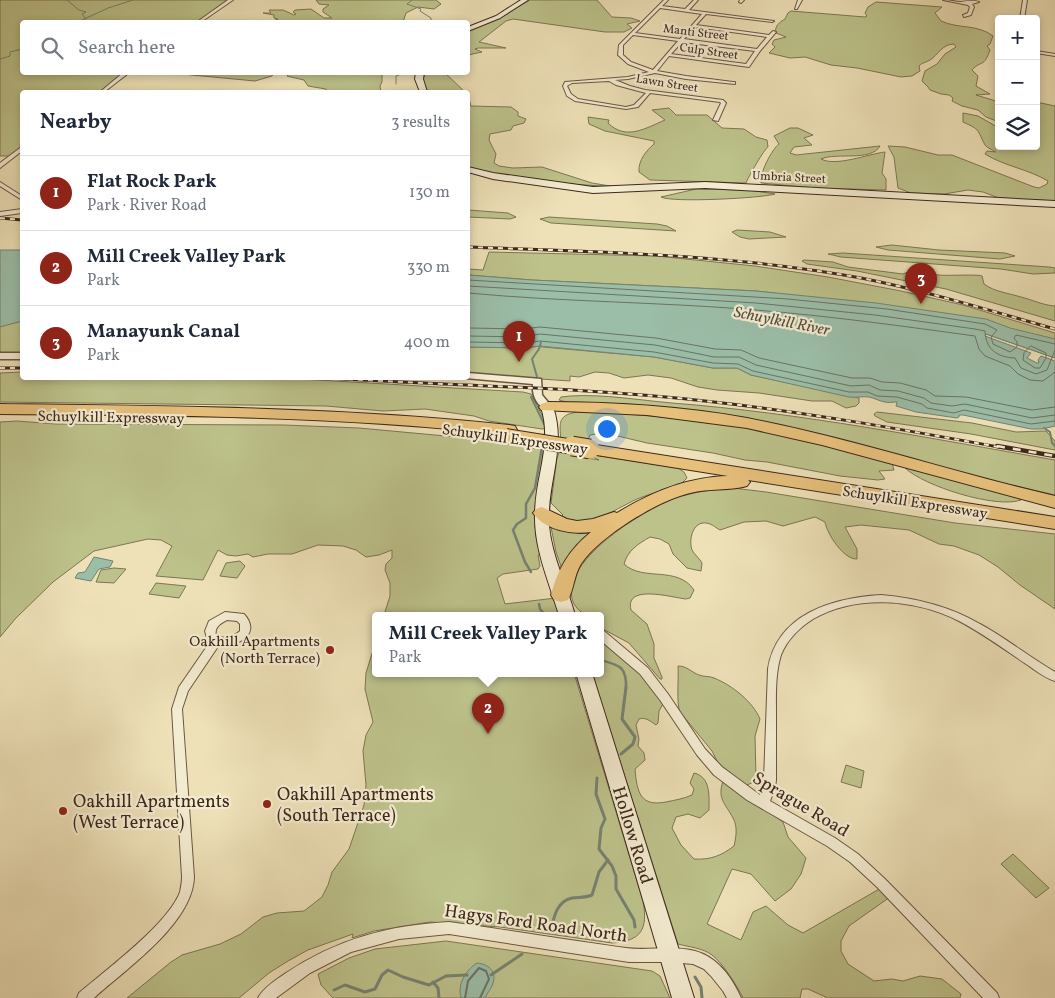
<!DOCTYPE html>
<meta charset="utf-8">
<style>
body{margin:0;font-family:Vollkorn,serif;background:#f2f2f3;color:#1f2937}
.controls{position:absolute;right:15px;top:15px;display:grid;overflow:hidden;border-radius:5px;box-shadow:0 2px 8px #0003}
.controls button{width:45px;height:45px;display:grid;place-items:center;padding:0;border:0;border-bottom:1px solid #e0e1e3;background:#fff;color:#1f2937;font:25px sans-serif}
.you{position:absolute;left:606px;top:428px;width:18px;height:18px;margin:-12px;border:4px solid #fff;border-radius:50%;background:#1a73e8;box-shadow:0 0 0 8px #1a73e833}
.badge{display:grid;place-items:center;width:32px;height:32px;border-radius:50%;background:#8f2418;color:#fff;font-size:16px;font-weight:700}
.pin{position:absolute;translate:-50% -41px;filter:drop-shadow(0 1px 2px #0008)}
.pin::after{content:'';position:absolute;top:26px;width:18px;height:15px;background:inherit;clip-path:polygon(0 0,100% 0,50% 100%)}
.popup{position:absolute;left:372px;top:612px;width:232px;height:65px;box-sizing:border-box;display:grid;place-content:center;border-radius:5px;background:#fff;filter:drop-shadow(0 1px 4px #0005);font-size:16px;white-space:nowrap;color:#747a83}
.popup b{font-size:19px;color:#1f2937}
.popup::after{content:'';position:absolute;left:50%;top:100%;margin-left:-10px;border:10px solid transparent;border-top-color:#fff}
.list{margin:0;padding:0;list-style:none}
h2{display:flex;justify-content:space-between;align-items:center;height:65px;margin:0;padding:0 20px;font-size:21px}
h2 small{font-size:16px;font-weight:400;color:#747a83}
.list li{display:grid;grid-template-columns:32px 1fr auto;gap:15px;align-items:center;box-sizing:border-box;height:75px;padding:0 20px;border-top:1px solid #e0e1e3}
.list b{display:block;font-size:19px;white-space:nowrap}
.list p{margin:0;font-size:16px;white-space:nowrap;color:#747a83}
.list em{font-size:16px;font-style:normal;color:#747a83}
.icon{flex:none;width:28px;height:28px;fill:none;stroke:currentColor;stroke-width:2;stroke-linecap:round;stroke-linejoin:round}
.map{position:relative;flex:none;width:1055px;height:998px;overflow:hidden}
.search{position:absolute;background:#fff;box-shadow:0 2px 8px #0003;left:20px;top:20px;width:450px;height:55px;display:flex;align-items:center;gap:12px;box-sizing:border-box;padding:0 18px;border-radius:5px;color:#747a83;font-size:19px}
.panel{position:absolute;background:#fff;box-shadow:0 2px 8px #0003;left:20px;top:90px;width:450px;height:290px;border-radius:5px}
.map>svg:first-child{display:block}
.green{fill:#bdc28b;stroke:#7e7554}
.water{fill:#9bbea9;stroke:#768271}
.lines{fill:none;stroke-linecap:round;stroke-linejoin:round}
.shore-far1{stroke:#6c7362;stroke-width:1}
.shore{stroke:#6c7362;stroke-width:2}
.stream-far3{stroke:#768271;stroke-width:1}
.stream-far2{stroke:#768271;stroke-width:2}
.stream-far1{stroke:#768271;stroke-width:2.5}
.stream{stroke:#768271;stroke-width:3}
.minor-casing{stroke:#6a5643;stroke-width:2}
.tertiary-casing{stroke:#6a5643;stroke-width:3}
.secondary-casing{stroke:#3e281c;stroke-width:2}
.motorway-casing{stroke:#3e281c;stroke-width:2}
.minor{fill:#f4ecd1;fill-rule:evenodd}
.tertiary{fill:#f4ecd1;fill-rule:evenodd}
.secondary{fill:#f4ecd1;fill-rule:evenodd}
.motorway{fill:#e7c07c;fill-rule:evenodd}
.rail-far1-casing{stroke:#3e281c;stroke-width:3}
.rail-casing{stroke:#3e281c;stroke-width:4.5}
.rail-far1{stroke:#f4ecd1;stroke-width:2;stroke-dasharray:5;stroke-linecap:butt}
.rail{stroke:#f4ecd1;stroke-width:2.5;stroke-dasharray:8;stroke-linecap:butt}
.motorway-bridge-far1-casing{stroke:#3e281c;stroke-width:16;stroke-linecap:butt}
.motorway-bridge-casing{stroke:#3e281c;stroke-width:21;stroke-linecap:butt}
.motorway-bridge-far1{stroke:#e7c07c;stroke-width:14}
.motorway-bridge{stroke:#e7c07c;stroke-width:19}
.poi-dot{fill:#8f2418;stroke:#f4ecd1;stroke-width:2}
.labels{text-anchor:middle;stroke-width:4.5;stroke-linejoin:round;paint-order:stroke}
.far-street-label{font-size:12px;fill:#3e281c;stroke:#f4ecd1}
.street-label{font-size:15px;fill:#3e281c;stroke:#f4ecd1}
.poi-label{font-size:15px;fill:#3e281c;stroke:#f4ecd1;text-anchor:end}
.water-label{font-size:16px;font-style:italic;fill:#554e3f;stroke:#f4ecd1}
.near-poi-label{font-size:18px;fill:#3e281c;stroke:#f4ecd1;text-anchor:start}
.near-street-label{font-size:18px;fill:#3e281c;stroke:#f4ecd1}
</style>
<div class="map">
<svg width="1055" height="998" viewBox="0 0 1055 998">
<rect width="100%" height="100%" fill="#eee1b8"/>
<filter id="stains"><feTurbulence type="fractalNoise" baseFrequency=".004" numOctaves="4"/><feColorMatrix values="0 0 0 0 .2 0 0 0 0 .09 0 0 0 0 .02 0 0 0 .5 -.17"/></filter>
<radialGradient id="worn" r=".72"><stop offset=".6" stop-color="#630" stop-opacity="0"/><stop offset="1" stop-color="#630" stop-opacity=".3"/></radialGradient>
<g class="green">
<polygon points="0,0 229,0 198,22 22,22 22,72 127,73 100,92 22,92 22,148 11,156 0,156"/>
<polygon points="316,0 436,0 441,4 434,9 418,7 406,13 403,22 271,22 278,19 274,18 274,15 263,13 271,13 269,10 283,10 294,15 296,14 293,12 295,10 311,9 324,18 332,18 323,12 323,9 329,5 319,4"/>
<polygon points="530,0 597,0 612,17 631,18 640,21 627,24 632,28 624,32 605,32 513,19 506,21 479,42 506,48 478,48 475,49 482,52 468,55 468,31 497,19"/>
<path d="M876 2 942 7 935 13 941 21C958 29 978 24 993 36L990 44 987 46 990 50C983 69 982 59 972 70L978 76 976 86 990 94 976 95 999 102V122L986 117 978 110 962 106 952 101 953 98 949 95 941 94 930 90 928 87 922 81 925 71 937 64 945 54 956 47 954 44C942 44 938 55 930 60 925 63 923 62 919 66L920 71 912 76 901 77 857 68 831 65 805 57 790 58 769 53 775 47 772 44 774 40 786 37 776 33C774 26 780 22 785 19L788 13 791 11 865 17 867 16 865 13 868 7Z"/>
<polygon points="171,73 274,73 272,76 255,81"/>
<polygon points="289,73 382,73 382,82 380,86 381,92 325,92 326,89 308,86 304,80 287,76"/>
<polygon points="425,73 445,73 465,92 428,92 423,80"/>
<polygon points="468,96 471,106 511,107 518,112 518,116 526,119 524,123 513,126 511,130 490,134 489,140 496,154 494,163 499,166 513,168 542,167 592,183 616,187 570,184 486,172 468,167"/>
<path d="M1036 102 1055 106V201L999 198 983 192 968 190 944 194 911 193 898 188 894 157 888 146 905 147 938 155H952L1034 187 1039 188 1047 184 1048 181C1028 169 1004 166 985 154L987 151 996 152C993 150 987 148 985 145 977 130 981 130 963 122V113L978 116 999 128V146H1036Z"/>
<path d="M669 108 676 115H707L722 128 744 129 756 137 767 140 768 147C765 148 747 179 746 183L650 180 639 172C638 160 647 150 654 144V141L605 131 589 124 588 117 609 120 608 123C626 141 646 128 665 120L652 110Z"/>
<path d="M790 128H798L813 135 804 138 812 145 794 147 790 153 796 155 880 146C871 162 837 152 821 159 836 167 868 154 885 152L882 173 886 179V190L814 188 761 183C759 174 772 149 779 144L774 136Z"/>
<path d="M696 189 749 190 775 194C763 198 672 203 661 197Z"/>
<polygon points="468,210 508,213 516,217 510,219 468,217"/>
<polygon points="549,217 657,224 667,226 676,231 551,223 540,219"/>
<polygon points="737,230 770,232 786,237 749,239 740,237 732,232"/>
<polygon points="892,245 939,250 1005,253 1015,256 1000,259 888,250 876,247"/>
<polygon points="489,252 656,256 755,266 828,277 901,291 963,305 1055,333 1055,358 914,309 756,291 532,280 468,275 468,269 483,270"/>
<polygon points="843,253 1049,267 1055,268 1055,273 1033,274 1001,269 841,257 828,254"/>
<path d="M804 260 833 262 848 267 903 274C914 268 928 275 939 275 947 276 977 274 982 276L984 284C995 292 1008 293 1021 297 1033 300 1042 305 1055 306V321L946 289 857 271 807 264 802 261Z"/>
<polygon points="22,321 22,353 0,353 0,326"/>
<polygon points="532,346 654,357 713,368 737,368 751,375 859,398 859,403 856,406 846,408 832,401 812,401 759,393 717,390 698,387 671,378 648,375 624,378 609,373 595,372 579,377 570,376 570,381 468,374 468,347 526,348"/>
<polygon points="22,372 22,378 283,378 523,392 531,394 546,423 547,428 542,429 489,421 474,416 425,409 383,411 326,406 0,402 0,373"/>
<path d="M570 396C604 394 638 400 672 403 801 413 928 438 1055 460V495L970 476 783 426 570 403 559 400 561 397Z"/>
<path d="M589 411 699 420 781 434 892 463 894 470 879 471 885 479 878 480 840 476 767 462 745 460 713 453 647 443 605 433 590 435 582 455 587 458 599 460 587 454 678 468 684 472 687 478 682 483C667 489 652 493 637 499 611 511 591 529 561 517L563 515 551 503 557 458C569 430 543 413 589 411Z"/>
<polygon points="877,412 972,423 1016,432 1046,431 1055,441 1055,450 971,434 887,422 875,416 874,414"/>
<polygon points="17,421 56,424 284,425 359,428 489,440 544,449 539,485 536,536 541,554 538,555 540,566 538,569 503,574 497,578 505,604 556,598 560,615 384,615 390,596 390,583 385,570 386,564 392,558 392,550 379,555 366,557 356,550 343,546 318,545 292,554 268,554 253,557 248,554 236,556 227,555 218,550 203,580 156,576 172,546 161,540 148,539 94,551 53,582 16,618 0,637 0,422"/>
<path d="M907 467 1014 496 1021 500C996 509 924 486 905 468Z"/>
<path d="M733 488 766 492 955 523 1055 534V609L1020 585 998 567 979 555 954 546 939 544 909 530 861 525 845 527 857 549V559C844 560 827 534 825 522L815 517 783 526 766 521 744 522 720 530C716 528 713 525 710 524 694 518 688 538 692 550 694 554 700 559 702 563L701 571 687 568 673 554 669 544 660 539 650 537C638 544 628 550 624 564 643 582 677 565 694 590L690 598 686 599C674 598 624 583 631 610L647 624 654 644V658L662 677V679H660L629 643 601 628 600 615H585C581 612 576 608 574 604 554 564 646 508 676 498 694 492 714 489 733 488Z"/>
<polygon points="551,527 601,528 562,569 556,552"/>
<polygon points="240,561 245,566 237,578 220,576 226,563"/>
<polygon points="114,568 126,569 114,583 96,582 101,570"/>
<polygon points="156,583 186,586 179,598 149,594"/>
<path d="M601 639 627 659 664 702 659 711 658 723 656 725C650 721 646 717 639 719L636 725 639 739 638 746 644 753 645 760 635 769C637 792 640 807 666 802 675 800 683 799 692 795L694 789 690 783 694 773C711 777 709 796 709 810L700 818 688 814 676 817 672 828 681 845 694 859C710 860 721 856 734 846 736 837 738 827 733 818 725 803 717 799 723 781L783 822 788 837 806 858 801 874 791 889 775 901 751 874 732 869 707 924 741 940 753 912 766 906 788 925 803 933 881 888 890 897 849 926 841 941V951L848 964 874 981 892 979 903 981 920 976 942 979 961 994 960 998H828L808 989H802L800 998H743C738 987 722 962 712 955 703 948 689 947 678 944L592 673H600Z"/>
<path d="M375 644 376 673H574L643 901C648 929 642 941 612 943L500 927 430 922 374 931 352 938 353 934 308 950 288 961 269 973 239 998H127L171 962 182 955 220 944 241 934 263 917 277 913 304 911 322 897 328 885 332 872 349 849 364 805 366 785 363 751 366 735 373 722 365 689 366 673Z"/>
<path d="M678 666C687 666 691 672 699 675 704 677 710 676 714 678 732 685 753 702 760 719L755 736 756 778 754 782 747 785 743 783 718 763 712 751 680 712C676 703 679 678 678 666Z"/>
<polygon points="846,765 864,771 861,788 841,782"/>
<polygon points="1013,854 1049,888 1036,898 1001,864"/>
<polygon points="446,941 652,971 660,976 670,998 333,998 321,985 318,974 349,958 375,949"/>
</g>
<g class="water">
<polygon points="0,250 22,250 22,321 0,327"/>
<path d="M468 275 532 280 756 291 876 303 986 319 1010 328 1055 339V358L986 334 985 336 1031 353 1027 358 1037 363H1039L1038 360 1041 356 1055 361V426L1042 429H1031L963 415H959V417L957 418 916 412 896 406 897 402H895C883 404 878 399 869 397 863 396 855 398 849 397L751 375 737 368H713L654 357 540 346 526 348 468 347Z"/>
<polygon points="94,557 113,561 110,567 99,569 91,581 75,578 78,573 85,572"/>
<path d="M477 963C488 964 497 971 493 983 492 988 487 993 485 998H461C457 984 466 970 477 963Z"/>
</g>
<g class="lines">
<g class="shore-far1">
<polyline points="468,280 788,299 887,309 985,324 997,330 991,337 993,344 1010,352 1017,347 1017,342 1014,338 1016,335 1055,344"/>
<path d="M468 286 756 303 875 315 975 329 985 331C986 350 997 357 1015 358L1021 368 1036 374 1047 370 1055 350"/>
<path d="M468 293C564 302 660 302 756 310 829 316 902 326 975 336L979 349 985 356 1010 366 1018 374 1030 380 1043 381 1055 372"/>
<polyline points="468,328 523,329 540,327 656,338 715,349 741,350 759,358 852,378 870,378 882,382 900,383 926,390 935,396 966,397 1032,410 1055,407"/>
<polyline points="468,336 524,337 540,334 655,345 714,357 739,357 756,365 851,386 869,385 880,390 898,391 924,398 931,403 952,406 965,404 1032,418 1055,415"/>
<polyline points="468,342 525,343 540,341 654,352 713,363 738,364 753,371 849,392 868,392 877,396 897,397 922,404 927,408 954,413 964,410 1031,424 1055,421"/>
<polygon points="1031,346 1046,353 1046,358 1040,368 1035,368 1023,360 1024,353"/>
</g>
<polyline class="shore" points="465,998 468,981 479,968 486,971 489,979 480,998"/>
<g class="stream-far3">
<polyline points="67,0 79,10 86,12 82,14 86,19"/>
<polyline points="412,0 407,4 421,9 420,11 431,18 431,22"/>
<polyline points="78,22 108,8 133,0"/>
<polyline points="0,59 10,56 10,52 22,49"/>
<polyline points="396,84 396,76 407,72"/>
</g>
<g class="stream-far2">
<polyline points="537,377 532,359 539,349 541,342"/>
<polyline points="531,397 546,428 544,437"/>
<polyline points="1044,428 1050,432 1052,443 1055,446"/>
</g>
<g class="stream-far1">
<polyline points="531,572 525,562 513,530 517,524 526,518 526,504 535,488 542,447"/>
<polyline points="539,604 540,609 545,615"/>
<path d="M600 660C619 665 627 666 626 689"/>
</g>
<g class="stream">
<polyline points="621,754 633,744 635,737 622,719 626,687"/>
<polyline points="597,778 596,794 605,819 601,828 599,849 612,866 616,876 616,889 634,920 635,927"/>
<path d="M552 927C554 915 558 901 572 898 579 897 585 898 592 895L599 872 608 860"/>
<polyline points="491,975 522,954"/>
<polyline points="695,977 701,987 702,998"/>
<polyline points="433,982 438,988 439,998"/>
<polyline points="334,990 345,985 365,992 375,989 382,975 388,970 403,977 429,985 446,976 467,975"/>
</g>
<defs>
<g id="minor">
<polygon points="228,0 233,0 201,22 197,22"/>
<path d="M664 0H668L662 6 685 9 694 0H698L689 10 774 21 772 22 706 14 696 25 769 35 773 31 776 32 760 51 749 67 669 56 657 71 686 76 733 82H735V84L686 79 655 73 628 79 615 80 630 86 645 90 723 100 726 103 718 121 713 120 721 103 720 102 650 93 638 107 626 109 575 101 567 96 563 86 565 82 628 77 649 72 628 64 618 55 619 45ZM660 8 702 14 680 39 635 33ZM695 27 767 37 757 49 684 39ZM633 35 678 41 653 70 631 62 623 55V45ZM682 42 755 51 746 64 671 54ZM609 81 616 85 646 93 634 105 626 107 578 99 571 94 567 86 572 83Z"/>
<polygon points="740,0 744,0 741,3 739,2"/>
<polygon points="798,0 802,0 797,9 795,9"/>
<path d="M943 0C949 0 956 2 961 2 968 1 972 0 979 2L972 4 974 7 971 15 964 17 963 15 968 13 970 7 968 5Z"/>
<polygon points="1023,0 1027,0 1024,19 1020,19"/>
<polygon points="1036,51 1055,54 1055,56 1036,53"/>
<polygon points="124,72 130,72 104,92 100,92"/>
<polygon points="20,148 22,148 22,151 0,168 0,163"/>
<polygon points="0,182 22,196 22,200 0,186"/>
<polygon points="22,209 22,213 0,216 0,212"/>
<path d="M881 595C916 598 949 606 980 624 1006 638 1029 657 1055 672V681C1045 678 1035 670 1026 664 1004 649 982 633 959 621 915 599 857 594 813 619 799 628 787 640 781 655 775 674 776 696 776 716 776 737 776 759 776 780L775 788 770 801 835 838 858 854 885 879 997 993 999 998H983L877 887 850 862 827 846 747 800 714 775 697 755 660 700 640 674 600 640V630L604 631 648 668 668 694 705 749 722 767 760 795 764 780 768 669C777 614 832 598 881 595Z"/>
<path d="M225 612 244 614C262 634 238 647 219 645L188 691 182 709 194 877C193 923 126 969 94 998H77L79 993C106 970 168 924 180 892 181 887 182 882 182 877L172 709 179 687 210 642 207 638 205 631 209 621ZM227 620 237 621 240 624V631C233 637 225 640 216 636 214 627 220 624 227 620Z"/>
<path d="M449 922C508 930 567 940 626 948 648 951 673 945 695 951 717 957 732 977 741 998H727L723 991 711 976 704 969 693 964 670 962H629L449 934 399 939 351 952 310 973 276 998H258C263 988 277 979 286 973 337 939 389 925 449 922Z"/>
</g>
<g id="tertiary">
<rect x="0" y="353" width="22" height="6"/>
<path d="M468 373 541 379 542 395 552 407 547 410C536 405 532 395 533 384L465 378H468Z"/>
</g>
<g id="secondary">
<polygon points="521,0 528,0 500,18 468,31 468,27 496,16"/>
<polygon points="416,72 424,72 423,79 427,92 420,92 415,79"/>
<polygon points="468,167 493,173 593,187 705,182 1055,201 1055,207 705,188 593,193 493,179 468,172"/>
<path d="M547 403 553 407C567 447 546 485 549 526 552 557 567 586 575 615H559C549 582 534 549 535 514 535 477 553 444 541 407Z"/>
<polygon points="576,673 592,673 694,998 672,998"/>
</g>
<g id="motorway">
<path d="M547 402C614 402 681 406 747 418 851 438 952 472 1055 496V508L822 445 747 428 647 415 541 410 539 407 541 404Z"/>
<path d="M0 404C170 406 340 407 509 425L515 426 517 430 515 434 509 435C340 416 170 415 0 414Z"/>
<path d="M590 444 1055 517V529L748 480 750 482 747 486C729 491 709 488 690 493 657 501 600 536 581 564 574 575 574 589 568 600L561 602 554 600 551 595C558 568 570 549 591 532 573 535 544 530 533 513L536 509 542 507 567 519 577 521 593 519 614 512 617 513C651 492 688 477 728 476L584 453 582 449 584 445Z"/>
</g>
</defs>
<use href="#minor" class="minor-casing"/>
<use href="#tertiary" class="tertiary-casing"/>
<use href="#secondary" class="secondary-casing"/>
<use href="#motorway" class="motorway-casing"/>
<use href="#minor" class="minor"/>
<use href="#tertiary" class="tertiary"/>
<use href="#secondary" class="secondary"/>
<use href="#motorway" class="motorway"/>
<defs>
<g id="rail-far1">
<polyline points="0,218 22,220"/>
<path d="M468 247C599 252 731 254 861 278 927 291 991 311 1055 329"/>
<polyline points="0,368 22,368"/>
<path d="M328 378C454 386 580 387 705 401 806 412 905 430 1004 448"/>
</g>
<polyline id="rail" points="997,446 1055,456"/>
</defs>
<use href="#rail-far1" class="rail-far1-casing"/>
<use href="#rail" class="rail-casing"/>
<use href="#rail-far1" class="rail-far1"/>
<use href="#rail" class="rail"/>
<defs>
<polyline id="motorway-bridge-far1" points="506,436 580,448"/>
<polyline id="motorway-bridge" points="572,446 590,449"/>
</defs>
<use href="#motorway-bridge-far1" class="motorway-bridge-far1-casing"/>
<use href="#motorway-bridge" class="motorway-bridge-casing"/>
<use href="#motorway-bridge-far1" class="motorway-bridge-far1"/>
<use href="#motorway-bridge" class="motorway-bridge"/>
</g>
<g class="poi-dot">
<circle cx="330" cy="650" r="5"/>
<circle cx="267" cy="804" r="5"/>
<circle cx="63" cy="811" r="5"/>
</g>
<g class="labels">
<g class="far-street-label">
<text transform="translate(696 32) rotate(7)" y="4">Manti Street</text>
<text transform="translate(709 51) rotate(8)" y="4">Culp Street</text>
<text transform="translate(667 83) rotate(9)" y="4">Lawn Street</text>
<text transform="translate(789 177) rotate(3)" y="4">Umbria Street</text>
</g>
<g class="street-label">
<text transform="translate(111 417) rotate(1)" y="5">Schuylkill Expressway</text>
<text transform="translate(515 439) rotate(8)" y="5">Schuylkill Expressway</text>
<text transform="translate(915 502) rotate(9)" y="5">Schuylkill Expressway</text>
</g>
<g class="poi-label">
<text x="320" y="646">Oakhill Apartments<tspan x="320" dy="17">(North Terrace)</tspan></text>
</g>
<g class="water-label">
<text transform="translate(782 320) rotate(11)" y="6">Schuylkill River</text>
</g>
<g class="near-poi-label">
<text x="277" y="800">Oakhill Apartments<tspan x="277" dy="21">(South Terrace)</tspan></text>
<text x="73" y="807">Oakhill Apartments<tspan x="73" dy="21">(West Terrace)</tspan></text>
</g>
<g class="near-street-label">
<text transform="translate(801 804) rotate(31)" y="6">Sprague Road</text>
<text transform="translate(633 835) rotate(73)" y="6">Hollow Road</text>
<text transform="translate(536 923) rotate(8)" y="6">Hagys Ford Road North</text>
</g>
</g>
<rect width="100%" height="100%" filter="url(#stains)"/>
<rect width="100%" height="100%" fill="url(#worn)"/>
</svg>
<div class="controls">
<button>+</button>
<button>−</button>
<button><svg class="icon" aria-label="layers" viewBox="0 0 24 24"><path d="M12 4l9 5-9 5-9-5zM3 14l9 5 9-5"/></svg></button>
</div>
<div class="you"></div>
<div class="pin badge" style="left:519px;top:362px">1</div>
<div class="pin badge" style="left:488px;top:734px">2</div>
<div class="popup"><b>Mill Creek Valley Park</b>Park</div>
<div class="pin badge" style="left:921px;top:304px">3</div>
<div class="search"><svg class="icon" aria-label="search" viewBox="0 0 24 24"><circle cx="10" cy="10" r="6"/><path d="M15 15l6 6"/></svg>Search here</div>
<section class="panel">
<h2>Nearby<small>3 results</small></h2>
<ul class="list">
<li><span class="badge">1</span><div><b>Flat Rock Park</b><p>Park · River Road</p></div><em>130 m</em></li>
<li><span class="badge">2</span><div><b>Mill Creek Valley Park</b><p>Park</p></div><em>330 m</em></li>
<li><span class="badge">3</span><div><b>Manayunk Canal</b><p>Park</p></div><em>400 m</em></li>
</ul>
</section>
</div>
